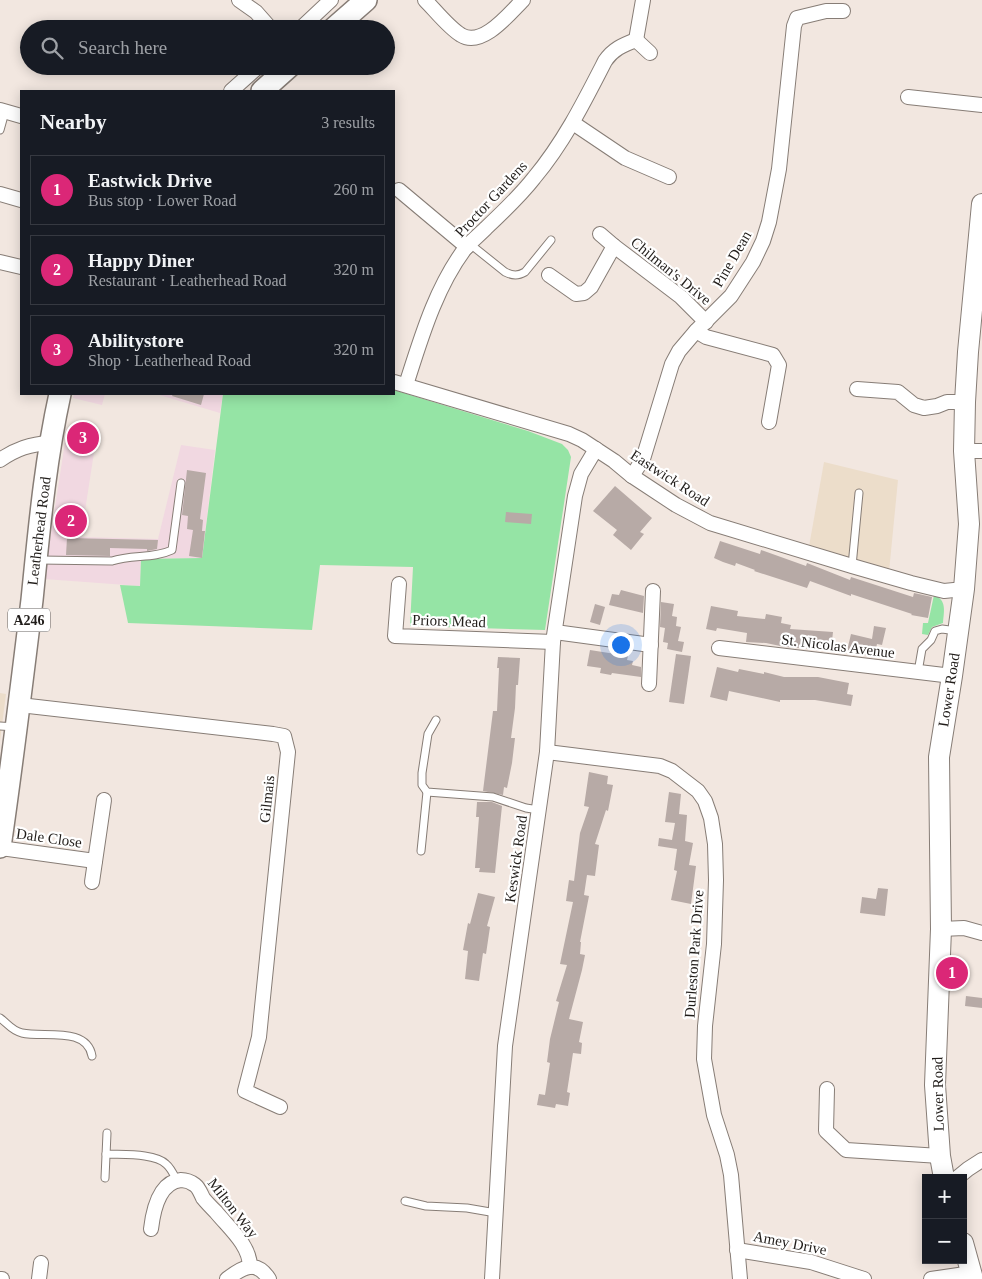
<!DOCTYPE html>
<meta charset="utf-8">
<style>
body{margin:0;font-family:"Times New Roman",serif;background:#20242c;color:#f1f3f6}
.controls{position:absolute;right:15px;bottom:15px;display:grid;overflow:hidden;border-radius:0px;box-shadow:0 2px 12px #0003}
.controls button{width:45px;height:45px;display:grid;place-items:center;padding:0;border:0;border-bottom:1px solid #363941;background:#171b24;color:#f1f3f6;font:25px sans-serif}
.you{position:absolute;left:620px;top:644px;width:18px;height:18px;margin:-12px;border:4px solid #fff;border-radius:50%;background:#1a73e8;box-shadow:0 0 0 8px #1a73e833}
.badge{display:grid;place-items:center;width:32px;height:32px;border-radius:50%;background:#db2777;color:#fff;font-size:16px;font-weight:700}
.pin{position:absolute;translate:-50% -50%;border:2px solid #fff;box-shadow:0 1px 5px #0006}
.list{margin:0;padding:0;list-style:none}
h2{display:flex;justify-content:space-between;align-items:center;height:65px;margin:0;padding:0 20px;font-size:21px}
h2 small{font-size:16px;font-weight:400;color:#9ea1a6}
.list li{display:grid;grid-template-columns:32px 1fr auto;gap:15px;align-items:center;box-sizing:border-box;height:70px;margin:0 10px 10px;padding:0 10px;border:1px solid #363941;border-radius:0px}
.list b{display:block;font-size:19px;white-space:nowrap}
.list p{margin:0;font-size:16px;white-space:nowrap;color:#9ea1a6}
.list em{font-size:16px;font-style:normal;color:#9ea1a6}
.icon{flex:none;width:28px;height:28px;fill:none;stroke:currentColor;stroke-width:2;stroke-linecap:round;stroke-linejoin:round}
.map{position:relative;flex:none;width:982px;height:1279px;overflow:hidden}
.search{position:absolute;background:#171b24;box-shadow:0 2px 12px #0003;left:20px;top:20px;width:375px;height:55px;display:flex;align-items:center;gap:12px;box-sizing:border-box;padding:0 18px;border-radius:28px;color:#9ea1a6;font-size:19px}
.panel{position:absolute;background:#171b24;box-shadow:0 2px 12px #0003;left:20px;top:90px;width:375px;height:305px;border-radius:0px}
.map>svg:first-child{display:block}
.commercial{fill:#f1d8e1}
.industrial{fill:#ecddca}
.green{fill:#95e4a5}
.building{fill:#b7aaa6}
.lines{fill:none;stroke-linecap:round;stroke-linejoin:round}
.lane-casing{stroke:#877d76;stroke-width:9}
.street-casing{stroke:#877d76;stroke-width:16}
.secondary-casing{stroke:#877d76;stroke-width:22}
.primary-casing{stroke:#877d76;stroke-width:24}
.lane{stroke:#fff;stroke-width:7}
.street{stroke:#fff;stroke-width:14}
.secondary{stroke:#fff;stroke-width:20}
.primary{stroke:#fff;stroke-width:21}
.labels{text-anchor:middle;stroke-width:4.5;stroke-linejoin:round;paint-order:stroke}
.shield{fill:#fff;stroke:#64615f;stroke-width:1}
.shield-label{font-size:14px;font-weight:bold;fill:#211d1a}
.street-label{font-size:15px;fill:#211d1a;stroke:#fff}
</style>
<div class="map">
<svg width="982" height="1279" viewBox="0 0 982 1279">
<rect width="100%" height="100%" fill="#f2e7e0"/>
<g class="commercial">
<polygon points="74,394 105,394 102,405 73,398"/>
<polygon points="156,394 223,394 220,413"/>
<polygon points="67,429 97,433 81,537 158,539 181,445 215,450 202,558 141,559 140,586 44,579"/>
</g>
<g class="industrial">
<polygon points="824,462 898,480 889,572 808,552"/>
<polygon points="0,693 6,694 0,741"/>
</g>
<g class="green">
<polygon points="394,390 528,431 562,444 568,450 571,457 545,630 410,626 413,567 320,565 312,630 128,623 120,585 140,586 141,559 202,558 223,394 394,394"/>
<path d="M934 595C947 600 944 611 943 623L932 627 928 635 922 634 923 623H928Z"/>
</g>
<g class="building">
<polygon points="173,394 204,394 201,405 172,396"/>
<polygon points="187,470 206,473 200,519 203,520 202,531 205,531 202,558 189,556 193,530 187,529 188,516 182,515"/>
<polygon points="615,486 652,518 640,532 644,534 631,550 613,535 617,530 593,511"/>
<polygon points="506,512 532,514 531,524 505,522"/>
<polygon points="67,538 158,540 157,549 147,551 147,549 110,548 110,556 66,555"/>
<polygon points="720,541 760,554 761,550 806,566 807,563 850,580 851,577 913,597 914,593 932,597 928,618 911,615 912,614 851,594 851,596 810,581 807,588 754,571 755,570 736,563 735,566 723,562 714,558"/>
<polygon points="621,590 644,596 643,613 609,605 612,594 619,595"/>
<polygon points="661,602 674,604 672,616 677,617 676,626 681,627 678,641 684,642 682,652 667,649 668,643 663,642 665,628 660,627"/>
<polygon points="595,604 605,607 600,625 590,622"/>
<polygon points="711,606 738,611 737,616 765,619 766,614 782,617 781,623 791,625 790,629 833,632 831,650 785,647 766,643 746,642 747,633 717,628 716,631 706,629"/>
<polygon points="874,626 886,628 882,645 877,644 874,657 847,651 851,634 872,639"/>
<polygon points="590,650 628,656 627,660 633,661 632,665 641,667 641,677 612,673 611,675 600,673 601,668 587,666"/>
<polygon points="676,654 691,656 684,704 669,702"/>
<polygon points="498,657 520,658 518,685 516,685 515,708 511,738 515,738 512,763 507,788 504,787 503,795 483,791 493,711 497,711 499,668 497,668"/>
<polygon points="717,667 738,672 739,669 764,674 764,672 784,677 818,677 849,683 847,694 853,695 851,706 815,700 780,700 780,702 729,691 727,701 710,697"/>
<polygon points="589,772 608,776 607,784 613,785 608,811 606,810 595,844 599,845 595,876 587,875 584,895 589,896 580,942 581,942 580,954 585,955 582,970 569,1019 583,1022 579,1042 582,1043 581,1054 573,1053 567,1092 570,1093 568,1106 556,1104 555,1108 537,1105 539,1094 545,1095 550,1063 547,1062 550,1039 559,1002 556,1001 567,965 560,964 573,902 566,901 569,880 574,881 580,833 589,807 584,806"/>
<polygon points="669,792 681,794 679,814 687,815 685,841 693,843 689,865 696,866 691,904 671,900 677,871 674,870 677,849 658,846 659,838 672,840 675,823 665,822"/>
<polygon points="477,802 492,802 502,806 495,873 479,872 480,868 475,868 479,817 476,817"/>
<polygon points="878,888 888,889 885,916 860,913 862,897 876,899"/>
<polygon points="478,893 495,897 487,926 490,927 486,954 483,953 479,981 465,979 468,951 463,950 468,923 470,924"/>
<polygon points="966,996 982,998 982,1008 965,1006"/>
</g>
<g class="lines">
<defs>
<g id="lane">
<polyline points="0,130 5,112"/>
<path d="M470 244 505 272C513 276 518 276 525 272L551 240"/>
<path d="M39 560 112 561C132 554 153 559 172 550L181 483"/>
<polyline points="852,566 859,493"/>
<polyline points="918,672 922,649 931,640 935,631 942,629 957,631"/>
<polyline points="436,720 428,734 422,773 422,785 427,792 493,797 526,808 539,810"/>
<polyline points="0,726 15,727"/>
<polyline points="421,851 427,792"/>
<path d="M0 1018C7 1023 12 1031 22 1033 43 1038 87 1026 92 1056"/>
<path d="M106 1154C122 1155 155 1153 166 1164 171 1168 174 1175 177 1181"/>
<polyline points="105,1178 107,1133"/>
<polyline points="405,1201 426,1206 467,1208 496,1213"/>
</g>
<g id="street">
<polyline points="239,0 256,12 271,29"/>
<path d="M425 0C435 10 449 28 461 35 482 48 509 14 523 0"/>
<polyline points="300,29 331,0"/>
<polyline points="636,40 643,0"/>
<polyline points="231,91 259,66"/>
<polyline points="908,97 982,105"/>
<polyline points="0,110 21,116"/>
<polyline points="573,123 625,158 669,177"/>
<polyline points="399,190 467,247"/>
<polyline points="0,194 21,200"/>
<polyline points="600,234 614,246"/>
<polyline points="0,262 21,267"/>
<polyline points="549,275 576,294 584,293 591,287 614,246 681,297 706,322"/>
<polyline points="696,331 706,337 773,355 779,365 769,422"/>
<polyline points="394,382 569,434 582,440 614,461 632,476 676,505 710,523 852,566 911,583 944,591 964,589"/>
<path d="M406 385C421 338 436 286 467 246 473 240 480 234 486 228 503 212 520 196 534 178 564 142 584 102 605 61 613 49 623 45 636 40L650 53"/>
<polyline points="857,389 898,392 914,405 924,408 937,406 947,402 965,402"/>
<polyline points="964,451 982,451"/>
<path d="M0 460C16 449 30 444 50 443"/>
<polyline points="632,476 643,459 672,364 679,351 696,331 731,296 753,262 763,241 769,222 779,169 794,26 797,18 826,11 843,11"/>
<polyline points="399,584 395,636 553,642"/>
<polyline points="555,632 651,645"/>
<polyline points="719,648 952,676"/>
<polyline points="649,684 653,591"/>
<polyline points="20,705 273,734 284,736 288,752 261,1017 259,1037 245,1091 280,1107"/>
<polyline points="547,752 660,766 672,771 698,791 705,801 711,818 715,844 716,880 714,944 705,1026 704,1059 714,1115 727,1155 731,1175 740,1279"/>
<polyline points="0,848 95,861"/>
<polyline points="92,882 104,800"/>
<polyline points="941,929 964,928 982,933"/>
<polyline points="827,1089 826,1131 846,1150 940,1156"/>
<polyline points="957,1178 968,1169 982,1160"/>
<path d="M151 1229C153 1212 159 1182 181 1180 186 1180 191 1182 195 1185 199 1188 201 1194 203 1198 207 1203 212 1208 216 1212 229 1228 250 1245 250 1267"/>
<polyline points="737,1250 811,1262 864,1279"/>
<polyline points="0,1279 2,1279"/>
<polyline points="39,1279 41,1263"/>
<path d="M227 1279C243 1267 256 1259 269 1279"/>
<polyline points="492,1279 505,1046 547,752 553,642 575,496 581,474 596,449"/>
<polyline points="931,1279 972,1273"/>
</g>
<g id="secondary">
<polyline points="944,1178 940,1156 935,1085 941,929 939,757 952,676 964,589 969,524 964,451 965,402 968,352 982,204"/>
<polyline points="963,1243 973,1279"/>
</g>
<g id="primary">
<polyline points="333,29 366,0"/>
<polyline points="262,91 290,66"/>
<path d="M0 847C12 765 22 682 32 600 39 531 45 462 60 394"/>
</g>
</defs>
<use href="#lane" class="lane-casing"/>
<use href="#street" class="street-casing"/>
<use href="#secondary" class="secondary-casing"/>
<use href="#primary" class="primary-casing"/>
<use href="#lane" class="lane"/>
<use href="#street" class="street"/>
<use href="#secondary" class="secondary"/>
<use href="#primary" class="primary"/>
</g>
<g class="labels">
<rect class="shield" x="8" y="608.5" width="42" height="23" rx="4"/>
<g class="shield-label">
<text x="29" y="625">A246</text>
</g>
<g class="street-label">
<text transform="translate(491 199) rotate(-47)" y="5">Proctor Gardens</text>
<text transform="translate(732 259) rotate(-60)" y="5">Pine Dean</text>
<text transform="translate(671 271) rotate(39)" y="5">Chilman's Drive</text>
<text transform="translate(670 478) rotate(33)" y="5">Eastwick Road</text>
<text transform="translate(39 531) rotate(-83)" y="5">Leatherhead Road</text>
<text transform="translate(449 621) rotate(2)" y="5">Priors Mead</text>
<text transform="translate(838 646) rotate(7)" y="5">St. Nicolas Avenue</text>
<text transform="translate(949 690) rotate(-81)" y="5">Lower Road</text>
<text transform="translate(267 799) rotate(-84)" y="5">Gilmais</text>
<text transform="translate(49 838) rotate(8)" y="5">Dale Close</text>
<text transform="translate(516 859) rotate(-82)" y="5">Keswick Road</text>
<text transform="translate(694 954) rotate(-86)" y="5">Durleston Park Drive</text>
<text transform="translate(938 1094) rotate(-91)" y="5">Lower Road</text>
<text transform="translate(233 1208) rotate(52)" y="5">Milton Way</text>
<text transform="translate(790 1243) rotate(11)" y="5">Amey Drive</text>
</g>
</g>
</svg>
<div class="controls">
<button>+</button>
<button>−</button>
</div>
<div class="you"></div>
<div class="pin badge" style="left:952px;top:973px">1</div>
<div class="pin badge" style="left:71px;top:521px">2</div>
<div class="pin badge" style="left:83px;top:438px">3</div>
<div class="search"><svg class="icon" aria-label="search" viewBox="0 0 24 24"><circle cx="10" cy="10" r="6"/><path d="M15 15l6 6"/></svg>Search here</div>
<section class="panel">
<h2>Nearby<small>3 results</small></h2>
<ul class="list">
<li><span class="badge">1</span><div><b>Eastwick Drive</b><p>Bus stop · Lower Road</p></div><em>260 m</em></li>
<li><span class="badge">2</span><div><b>Happy Diner</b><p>Restaurant · Leatherhead Road</p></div><em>320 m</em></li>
<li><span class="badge">3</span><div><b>Abilitystore</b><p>Shop · Leatherhead Road</p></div><em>320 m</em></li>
</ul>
</section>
</div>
